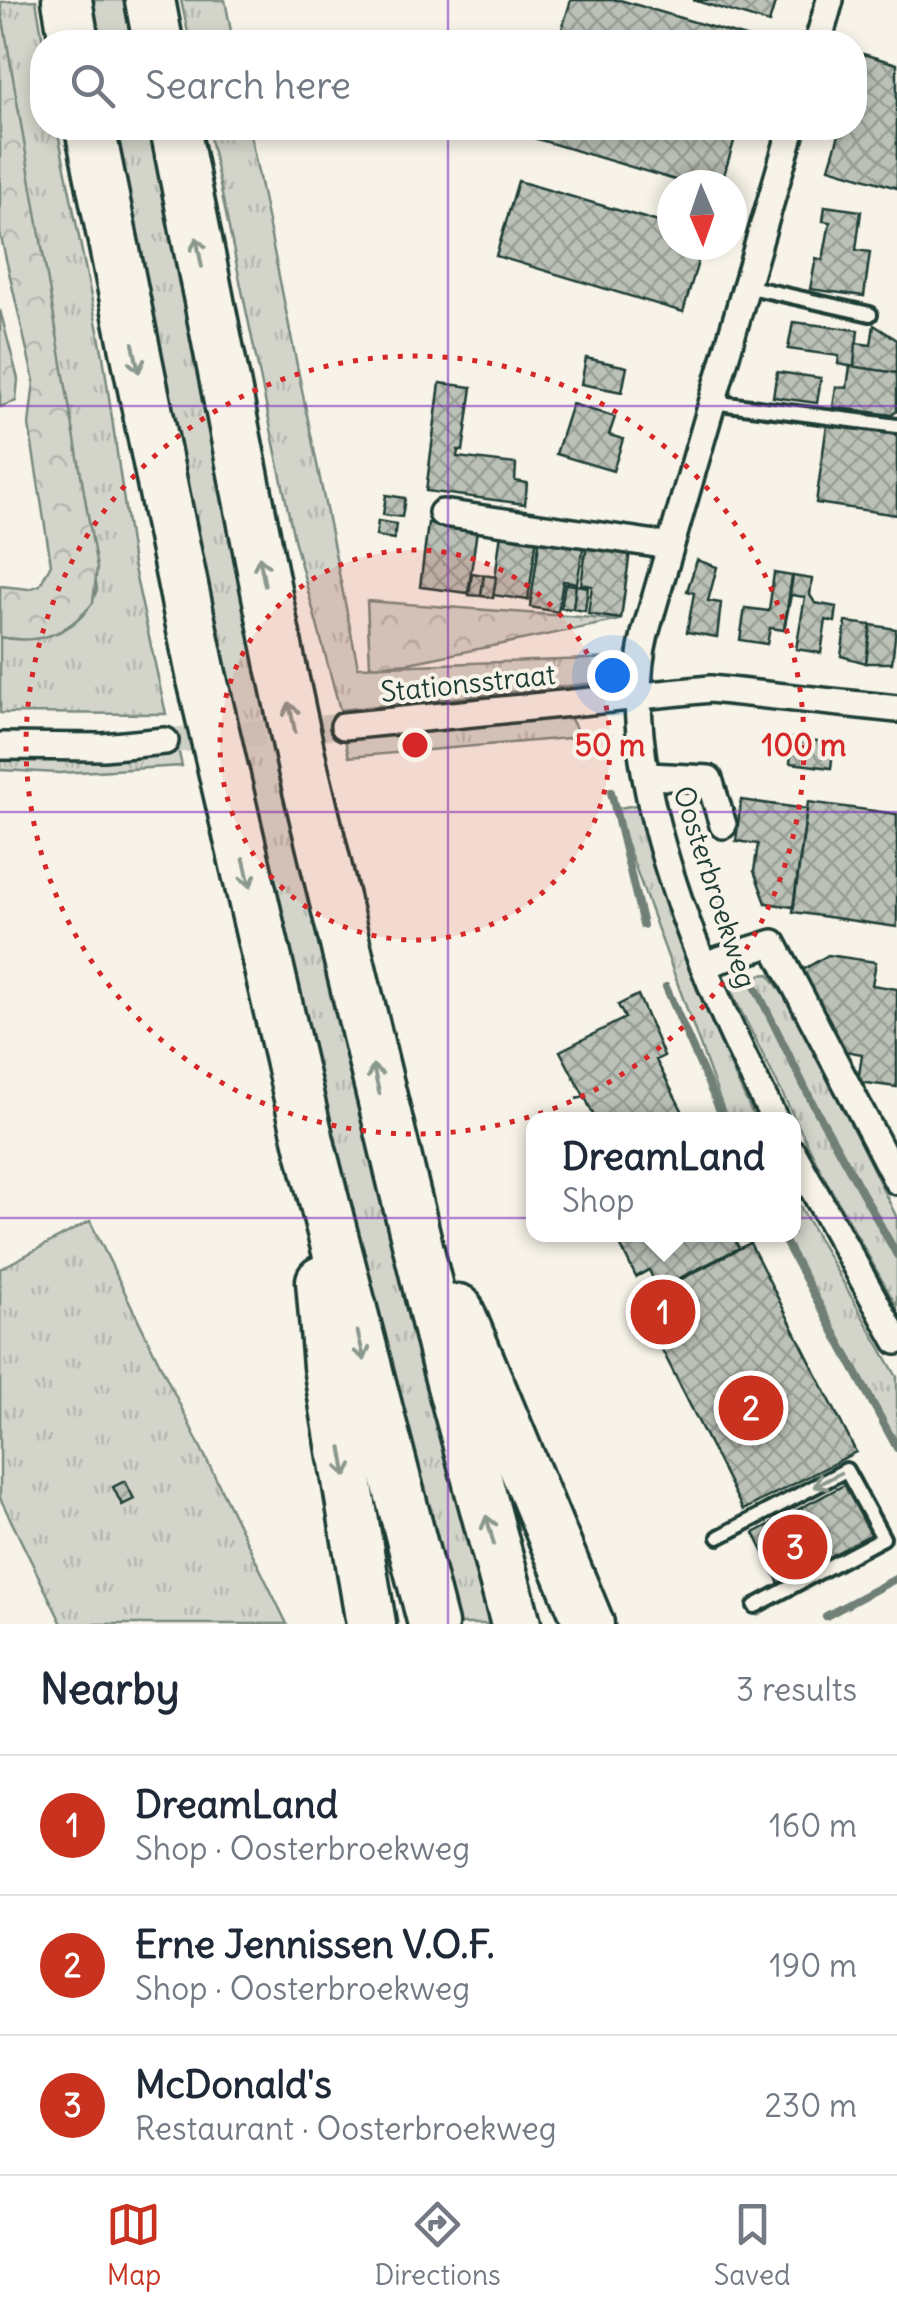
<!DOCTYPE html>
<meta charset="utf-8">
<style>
body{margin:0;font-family:Delius,sans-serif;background:#f2f2f3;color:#1f2937}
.compass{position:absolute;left:657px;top:170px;width:90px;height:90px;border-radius:50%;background:#fff;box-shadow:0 5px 15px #0003;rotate:178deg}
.you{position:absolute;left:612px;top:675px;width:35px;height:35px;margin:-25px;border:8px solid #fff;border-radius:50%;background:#1a73e8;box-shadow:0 0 0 15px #1a73e833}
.badge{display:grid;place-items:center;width:65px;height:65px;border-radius:50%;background:#c8321e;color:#fff;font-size:32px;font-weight:700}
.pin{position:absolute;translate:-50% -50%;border:5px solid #fff;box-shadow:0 2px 10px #0006}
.popup{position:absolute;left:526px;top:1112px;width:275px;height:130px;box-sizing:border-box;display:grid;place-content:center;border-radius:20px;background:#fff;filter:drop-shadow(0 2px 8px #0005);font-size:32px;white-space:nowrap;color:#747a83}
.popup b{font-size:38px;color:#1f2937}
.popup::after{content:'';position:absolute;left:50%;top:100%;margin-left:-20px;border:20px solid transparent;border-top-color:#fff}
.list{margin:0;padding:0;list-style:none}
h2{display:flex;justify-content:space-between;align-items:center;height:130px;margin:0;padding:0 40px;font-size:42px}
h2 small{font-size:32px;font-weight:400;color:#747a83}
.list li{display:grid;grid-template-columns:65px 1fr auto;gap:30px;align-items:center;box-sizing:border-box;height:140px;padding:0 40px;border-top:2px solid #e0e1e3}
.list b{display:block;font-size:38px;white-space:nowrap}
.list p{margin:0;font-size:32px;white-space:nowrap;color:#747a83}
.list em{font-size:32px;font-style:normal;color:#747a83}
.icon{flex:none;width:55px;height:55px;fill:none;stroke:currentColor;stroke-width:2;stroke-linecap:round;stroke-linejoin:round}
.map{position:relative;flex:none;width:897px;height:1624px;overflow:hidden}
.search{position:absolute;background:#fff;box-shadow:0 5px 15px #0003;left:30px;right:30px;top:30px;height:110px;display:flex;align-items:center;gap:25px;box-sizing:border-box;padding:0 35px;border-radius:40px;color:#747a83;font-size:38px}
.sheet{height:550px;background:#fff}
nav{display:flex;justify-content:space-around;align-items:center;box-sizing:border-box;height:140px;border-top:2px solid #e0e1e3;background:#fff;font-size:28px;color:#747a83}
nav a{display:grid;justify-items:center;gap:5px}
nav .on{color:#c8321e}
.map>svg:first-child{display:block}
.grass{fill:url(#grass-tufts);stroke:#79897f;stroke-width:2.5}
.forest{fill:url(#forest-crowns);stroke:#79897f;stroke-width:2.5}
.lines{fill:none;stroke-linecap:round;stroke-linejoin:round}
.stream{stroke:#6f8077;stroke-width:8}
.building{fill:url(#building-cross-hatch);stroke:#1f3d34;stroke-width:2.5}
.street-tunnel{stroke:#cccfc4;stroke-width:25;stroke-dasharray:25 12;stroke-linecap:butt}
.lane-casing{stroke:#1f3d34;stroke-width:20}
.street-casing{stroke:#1f3d34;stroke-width:32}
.highway-casing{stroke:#1f3d34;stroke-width:55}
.lane{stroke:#f7f3e8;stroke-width:12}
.street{stroke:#f7f3e8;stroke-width:25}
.highway{stroke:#f7f3e8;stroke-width:48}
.highway-bridge-casing{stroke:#1f3d34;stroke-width:55;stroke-linecap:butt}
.highway-bridge{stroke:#f7f3e8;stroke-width:48}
.oneway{stroke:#8b988e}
.grid{fill:none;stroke:#7b2cbf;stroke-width:2.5;stroke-opacity:0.55}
.ring{fill:none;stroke:#d62828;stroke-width:5;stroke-dasharray:5 10}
.labels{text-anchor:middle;stroke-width:8;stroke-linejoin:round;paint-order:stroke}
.street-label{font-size:28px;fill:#1f3d34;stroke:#f7f3e8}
.centre{fill:#d62828;stroke:#f7f3e8;stroke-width:5}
.ring-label{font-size:30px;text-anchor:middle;font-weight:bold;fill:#d62828;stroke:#f7f3e8;stroke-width:8;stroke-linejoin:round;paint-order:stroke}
</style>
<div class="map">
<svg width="897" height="1624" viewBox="0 0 897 1624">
<defs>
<pattern id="grass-tufts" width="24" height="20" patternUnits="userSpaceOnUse" patternTransform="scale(2.5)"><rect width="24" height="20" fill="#d3d5ca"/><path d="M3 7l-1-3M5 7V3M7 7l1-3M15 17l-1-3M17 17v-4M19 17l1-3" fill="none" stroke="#b5b8ae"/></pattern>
<pattern id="forest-crowns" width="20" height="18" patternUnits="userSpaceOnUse" patternTransform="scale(2.5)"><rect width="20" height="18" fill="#d3d5ca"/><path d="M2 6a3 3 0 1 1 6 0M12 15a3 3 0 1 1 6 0" fill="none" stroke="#b5b8ae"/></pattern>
<pattern id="building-cross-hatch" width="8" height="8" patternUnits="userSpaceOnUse" patternTransform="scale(2.5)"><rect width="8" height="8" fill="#bbc1b6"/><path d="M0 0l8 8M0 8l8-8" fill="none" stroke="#979e95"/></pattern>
</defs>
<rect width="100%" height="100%" fill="#f7f3e8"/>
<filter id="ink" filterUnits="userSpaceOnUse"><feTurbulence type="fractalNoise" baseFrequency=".01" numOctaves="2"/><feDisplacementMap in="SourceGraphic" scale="20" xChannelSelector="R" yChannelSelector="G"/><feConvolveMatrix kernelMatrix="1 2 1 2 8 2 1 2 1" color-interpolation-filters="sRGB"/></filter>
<g filter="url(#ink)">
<g class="grass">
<path d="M36 0 43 42 42 128H57L103 356 133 564 166 714 0 713V637C40 645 84 632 97 589L0 2Z"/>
<polygon points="84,0 128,0 137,42 93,42"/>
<polygon points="181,0 225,0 233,42 190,42"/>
<polygon points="110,128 155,128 501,1624 451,1624 239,760"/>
<polygon points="208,128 249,128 358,667 617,658 616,665 597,683 340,710 294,539"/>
<polygon points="569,715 580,737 349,757 344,736"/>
<polygon points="176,740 182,766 60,773 0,770 0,743"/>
<path d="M641 804C667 914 706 1017 755 1119H727L614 809Z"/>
<polygon points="769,974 799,1018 897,1218 897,1307 823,1175 735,999 732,991 746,976"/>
<polygon points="793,1194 897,1377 897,1445 784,1235 793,1234"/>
<polygon points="90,1221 287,1624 62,1624 0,1498 0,1269"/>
</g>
<g class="forest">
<path d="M0 2 97 568 93 603C67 634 40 645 0 637V586L29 589 40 585 51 564 29 425 34 381 0 233Z"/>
<polygon points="0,310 18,379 16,401 0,407"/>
<polygon points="367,601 620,620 409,663 370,666"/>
</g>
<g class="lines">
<g class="stream">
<polyline points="611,792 643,925"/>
<polyline points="696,828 726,913"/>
<polyline points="753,982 813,1104 897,1255"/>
<polyline points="666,987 724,1120"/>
<polyline points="781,1234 897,1448"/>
<polyline points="826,1616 897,1578"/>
</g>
</g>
<g class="building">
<polygon points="571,0 620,0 762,42 558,42"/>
<polygon points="693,0 776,0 769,23"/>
<polygon points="863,54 897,64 897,188 829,168 841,128 854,128 854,82"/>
<polygon points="533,128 738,128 721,185 692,185 530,137"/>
<polygon points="518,181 672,226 672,245 703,245 683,312 496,256"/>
<polygon points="825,206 861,211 856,250 870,252 864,296 810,289 816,258 823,260 825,249 830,222 823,221"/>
<polygon points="793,322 858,330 854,367 838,364 839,356 788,349"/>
<polygon points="874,325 897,340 897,373 854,367 856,343 871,345"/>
<polygon points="586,358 627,367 622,392 581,384"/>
<polygon points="850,366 897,373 897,411 892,415 833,407 836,387 847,388"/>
<polygon points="777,372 821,378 817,403 773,397"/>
<polygon points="440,383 472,387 463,451 458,450 457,457 516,464 515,481 527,483 525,504 426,491"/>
<polygon points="572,404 615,417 609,435 623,439 613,471 556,454"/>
<polygon points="827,424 897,434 897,515 816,503"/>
<polygon points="386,495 405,498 402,517 383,515"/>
<polygon points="378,521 396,524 394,539 376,536"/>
<polygon points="428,523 477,530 468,593 420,587"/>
<polygon points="501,532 537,537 528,600 493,595"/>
<polygon points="540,537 584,544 577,583 563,581 558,612 530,607"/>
<polygon points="587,544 630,551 621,619 588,614 592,586 581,584"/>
<polygon points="697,560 717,567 708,601 721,603 717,637 687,632 694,593 687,591"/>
<polygon points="472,573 484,575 481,596 469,595"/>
<polygon points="774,573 792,576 784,630 770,628 767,644 740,640 745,608 769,611"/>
<polygon points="484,575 496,577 493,598 481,596"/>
<polygon points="793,576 812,579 810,595 815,603 837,607 835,622 826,620 821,653 796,649 805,597 791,595 784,630"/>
<polygon points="565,584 576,585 573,609 561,608"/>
<polygon points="576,585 588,587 585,611 573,609"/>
<polygon points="846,622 871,625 866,663 841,656"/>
<polygon points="871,625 896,629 892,663 866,663"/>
<polygon points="793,738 834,743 831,768 790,763"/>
<polygon points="741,800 807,809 793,907 766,903 754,871 758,844 736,841"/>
<polygon points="808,802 897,814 897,927 793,912"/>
<polygon points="828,955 876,962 872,985 897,989 897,1087 858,1082 862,1054 839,1050 801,971"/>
<polygon points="638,995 664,1056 656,1060 687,1120 595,1119 585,1097 576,1099 584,1096 560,1051 625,1018 618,1005"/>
<polygon points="615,1234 732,1234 739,1248 658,1289 649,1270 636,1277"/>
<polygon points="750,1243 856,1452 743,1510 638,1302"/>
<polygon points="125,1481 134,1499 122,1505 113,1487"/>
<polygon points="846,1484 874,1537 781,1587 754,1533"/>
</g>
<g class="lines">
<polyline class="street-tunnel" points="165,741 344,726"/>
<defs>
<g id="lane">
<polyline points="746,286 870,314"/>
<polyline points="712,402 897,426"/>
<polyline points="719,1537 846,1470 883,1538 755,1606"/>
</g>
<g id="street">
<polyline points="818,42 830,0"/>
<polyline points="442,513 670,546"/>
<polyline points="344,726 710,689 897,709"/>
<polyline points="0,746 103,747 165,741"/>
<polyline points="648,776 709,779 723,825"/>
<polyline points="703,965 773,943 897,1181"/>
<path d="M775 1120C711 997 611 773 645 634L792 128"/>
<polyline points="793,1153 897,1341"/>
</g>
<g id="highway">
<polyline points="67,0 74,42"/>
<polyline points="150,0 158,42"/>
<polyline points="90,128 202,679"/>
<polyline points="175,128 281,666"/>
<polyline points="303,769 447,1367 516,1624"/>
<polyline points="225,778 311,1150 433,1624"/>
<polyline points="321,1281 328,1366 371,1624"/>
<polyline points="458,1309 589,1624"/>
</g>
</defs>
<use href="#lane" class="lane-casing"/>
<use href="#street" class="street-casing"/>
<use href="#highway" class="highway-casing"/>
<use href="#lane" class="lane"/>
<use href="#street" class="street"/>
<use href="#highway" class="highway"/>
<defs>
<g id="highway-bridge">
<polyline points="281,666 303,769"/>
<polyline points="202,679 225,778"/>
</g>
</defs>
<use href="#highway-bridge" class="highway-bridge-casing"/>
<use href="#highway-bridge" class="highway-bridge"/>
</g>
<defs><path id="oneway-shaft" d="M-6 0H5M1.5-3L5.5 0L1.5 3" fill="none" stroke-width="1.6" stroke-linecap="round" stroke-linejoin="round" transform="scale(2.5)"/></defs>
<g class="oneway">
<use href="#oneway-shaft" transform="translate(199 252) rotate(-101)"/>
<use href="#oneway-shaft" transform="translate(136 358) rotate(78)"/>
<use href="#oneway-shaft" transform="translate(262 571) rotate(-101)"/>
<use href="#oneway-shaft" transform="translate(292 717) rotate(-102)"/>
<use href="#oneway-shaft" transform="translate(247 873) rotate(77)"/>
<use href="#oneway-shaft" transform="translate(376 1079) rotate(-103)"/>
<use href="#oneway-shaft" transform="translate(361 1346) rotate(76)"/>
<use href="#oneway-shaft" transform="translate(344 1462) rotate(80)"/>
<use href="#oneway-shaft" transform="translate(827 1480) rotate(152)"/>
<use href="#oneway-shaft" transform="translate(490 1530) rotate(-105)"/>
</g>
</g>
<path class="grid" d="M448 0V42M448 128V1624M0 406H897M0 812H897M0 1218H897"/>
<circle cx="415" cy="745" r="195" fill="#d62828" fill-opacity=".12"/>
<g class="ring">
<circle cx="415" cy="745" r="195"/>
<circle cx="415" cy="745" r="389"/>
</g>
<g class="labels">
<g class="street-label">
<text transform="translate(468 683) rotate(-6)" y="10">Stationsstraat</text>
<text transform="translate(715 887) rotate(72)" y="10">Oosterbroekweg</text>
</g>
</g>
<circle cx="415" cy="745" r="15" class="centre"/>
<g class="ring-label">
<text x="610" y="756">50 m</text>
<text x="804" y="756">100 m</text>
</g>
</svg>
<svg class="compass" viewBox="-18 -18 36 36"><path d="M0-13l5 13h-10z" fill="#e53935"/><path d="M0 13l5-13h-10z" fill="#747a83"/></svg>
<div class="you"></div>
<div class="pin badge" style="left:663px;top:1312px">1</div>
<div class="popup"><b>DreamLand</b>Shop</div>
<div class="pin badge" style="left:751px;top:1408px">2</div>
<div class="pin badge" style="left:795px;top:1547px">3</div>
<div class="search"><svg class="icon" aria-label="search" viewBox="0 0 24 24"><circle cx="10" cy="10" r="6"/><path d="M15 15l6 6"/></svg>Search here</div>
</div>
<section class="sheet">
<h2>Nearby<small>3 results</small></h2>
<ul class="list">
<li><span class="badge">1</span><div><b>DreamLand</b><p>Shop · Oosterbroekweg</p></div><em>160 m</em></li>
<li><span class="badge">2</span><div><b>Erne Jennissen V.O.F.</b><p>Shop · Oosterbroekweg</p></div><em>190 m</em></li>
<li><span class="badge">3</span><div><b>McDonald's</b><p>Restaurant · Oosterbroekweg</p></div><em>230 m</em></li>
</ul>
</section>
<nav>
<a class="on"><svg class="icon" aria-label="map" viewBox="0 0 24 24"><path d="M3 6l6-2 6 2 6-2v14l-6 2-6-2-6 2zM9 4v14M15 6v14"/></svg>Map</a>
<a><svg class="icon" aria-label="directions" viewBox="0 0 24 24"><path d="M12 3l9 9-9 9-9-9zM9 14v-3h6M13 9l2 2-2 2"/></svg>Directions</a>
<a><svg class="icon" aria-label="saved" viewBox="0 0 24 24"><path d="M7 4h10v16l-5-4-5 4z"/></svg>Saved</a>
</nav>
